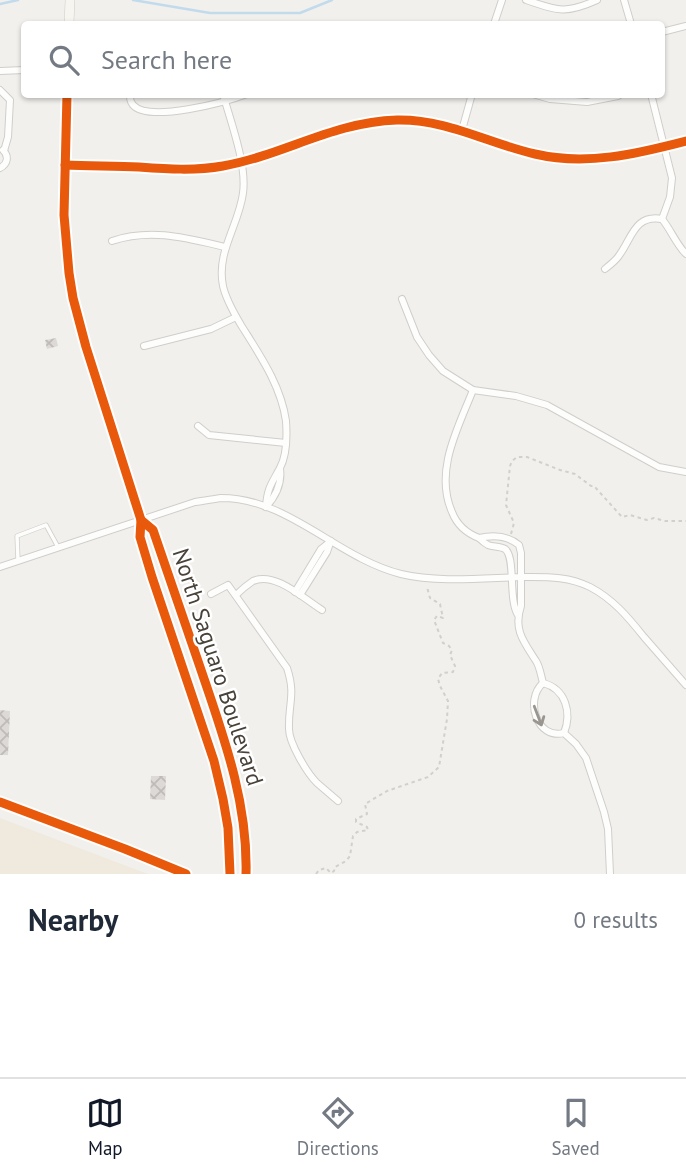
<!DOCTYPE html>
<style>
body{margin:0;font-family:"PT Sans",sans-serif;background:#f2f2f3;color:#1f2937}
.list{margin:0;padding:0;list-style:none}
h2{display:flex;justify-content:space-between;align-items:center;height:91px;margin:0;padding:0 28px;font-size:30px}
h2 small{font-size:23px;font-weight:400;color:#747a83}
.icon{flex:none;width:38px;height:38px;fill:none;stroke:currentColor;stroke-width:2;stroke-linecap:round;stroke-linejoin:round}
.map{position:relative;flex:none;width:686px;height:874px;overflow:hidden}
.search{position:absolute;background:#fff;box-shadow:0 2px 5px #0004;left:21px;right:21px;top:21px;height:77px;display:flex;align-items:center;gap:18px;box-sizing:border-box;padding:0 24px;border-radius:7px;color:#747a83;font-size:26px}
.sheet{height:203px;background:#fff}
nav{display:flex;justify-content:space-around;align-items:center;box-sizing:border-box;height:98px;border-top:2px solid #e0e1e3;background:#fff;font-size:19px;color:#747a83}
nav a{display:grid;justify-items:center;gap:4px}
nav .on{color:#111827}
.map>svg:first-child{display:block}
.commercial{fill:#f0e9de}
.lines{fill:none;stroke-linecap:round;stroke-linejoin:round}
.stream{stroke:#c1dbec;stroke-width:2.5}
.building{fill:url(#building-cross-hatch)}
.service-casing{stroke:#d0cecb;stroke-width:5}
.minor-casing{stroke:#d0cecb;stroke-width:8}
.tertiary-casing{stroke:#d0cecb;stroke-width:10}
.secondary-casing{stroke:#d0cdc4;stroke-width:10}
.path{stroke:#d2d0cb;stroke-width:2;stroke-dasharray:3.5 3.5;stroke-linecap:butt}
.service{stroke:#fdfdfc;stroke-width:3.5}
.minor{stroke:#fdfdfc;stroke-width:6}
.tertiary{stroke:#fdfdfc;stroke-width:8}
.secondary{stroke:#f6f5f0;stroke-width:9}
.cycleway-casing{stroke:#fff;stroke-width:13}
.cycleway{stroke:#e8590c;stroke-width:9}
.oneway{stroke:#999691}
.labels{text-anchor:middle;stroke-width:5;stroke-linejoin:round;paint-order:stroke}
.street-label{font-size:23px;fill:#484239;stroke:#fff}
</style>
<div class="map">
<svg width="686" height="874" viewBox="0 0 686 874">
<defs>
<pattern id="building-cross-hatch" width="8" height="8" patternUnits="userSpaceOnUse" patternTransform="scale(1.75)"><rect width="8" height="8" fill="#dcd9d6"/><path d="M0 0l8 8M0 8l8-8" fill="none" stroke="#bebbb8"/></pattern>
</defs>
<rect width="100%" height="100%" fill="#f2f0ed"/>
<polygon class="commercial" points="0,818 148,874 0,874"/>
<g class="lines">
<g class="stream">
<polyline points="133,0 210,13 300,13 332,0"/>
<polyline points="0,4 18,0"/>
</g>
</g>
<g class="building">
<polygon points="56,338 58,346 47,349 45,340"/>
<polygon points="0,710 10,711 8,755 0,755"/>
<polygon points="151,776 166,776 165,800 150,799"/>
</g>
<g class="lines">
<defs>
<polyline id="service" points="18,560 17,536 46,525 58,547"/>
<g id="minor">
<path d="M526 0C558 11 566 14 597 0"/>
<polyline points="624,0 631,24"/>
<polyline points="494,24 502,0"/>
<polyline points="662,32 686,26"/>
<polyline points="0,71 24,70"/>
<polyline points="0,90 10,100 8,137 4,151"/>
<path d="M130 94C130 99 130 101 133 105 149 123 226 102 247 94"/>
<path d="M223 94C231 123 247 165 243 193 239 225 216 252 223 286 226 300 234 313 241 325 259 354 281 385 286 421 287 435 287 455 280 468 272 483 267 488 266 507"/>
<polyline points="533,94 550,99 587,102 618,96"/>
<polyline points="651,94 672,178 670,197 662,219"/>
<polyline points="462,130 472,94"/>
<path d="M0 168C8 164 9 156 3 150"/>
<path d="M112 241C151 228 186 238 225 247"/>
<path d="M605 269C610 265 615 261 618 257 632 239 634 214 662 219 671 230 676 244 686 254"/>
<polyline points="402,299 417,337 429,355 443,371 473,390 516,396 547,405 659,467 686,472"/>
<polyline points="144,346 211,329 236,317"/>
<path d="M473 390C458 428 434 471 452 512 457 525 466 533 479 538"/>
<polyline points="198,426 209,435 286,443"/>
<path d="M266 507C276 496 282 483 280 469"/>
<path d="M0 567 195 502C204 501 213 499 221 498 289 498 337 558 401 574 438 583 484 578 523 577 547 577 568 576 590 587 613 599 628 617 644 637 658 653 672 669 686 685"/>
<polyline points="295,592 321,549 331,541"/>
<path d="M211 594 228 585 287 668C296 695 288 704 289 729 289 743 307 773 317 783 324 789 331 795 338 801"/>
<path d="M236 595C241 590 247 585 253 581 275 571 304 599 322 610"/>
<polyline points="300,595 327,552 330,543"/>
<path d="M518 615C508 600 516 557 505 549 500 546 493 547 488 545 486 544 481 540 479 538 493 535 507 535 519 545L521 553V606C513 630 524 642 536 661 540 667 541 676 543 683"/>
<path d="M543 683C524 700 537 740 564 733L576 744 586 758 604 812 608 829 610 874"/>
<path d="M543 683C566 689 572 713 564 733"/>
</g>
<g id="tertiary">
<path d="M65 165C90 166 114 166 139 167 167 169 195 171 223 166 284 155 333 122 397 120 447 119 487 143 535 154 586 166 636 154 686 141"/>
<polyline points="0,802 125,849 186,874"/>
</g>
<g id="secondary">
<polyline points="69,24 70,0"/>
<polyline points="67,94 64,215 69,273 73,298 86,347 141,520 140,537 152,577 214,761 223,799 228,828 230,874"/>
<path d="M141 520 153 530C169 576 184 621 200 667 223 735 248 801 246 874"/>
</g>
</defs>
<use href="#service" class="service-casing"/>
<use href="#minor" class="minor-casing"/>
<use href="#tertiary" class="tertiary-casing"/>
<use href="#secondary" class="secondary-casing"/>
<g class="path">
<polyline points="511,534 514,523 506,505 510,466 512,461 517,457 527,457 560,470 575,474 591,486 594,486 622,517 630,515 647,520 654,518 665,521 686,521"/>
<polyline points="316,874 319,870 326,868 331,873 334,871 335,867 346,861 350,856 353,836 357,832 368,830 367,827 356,822 356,819 367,814 365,804 387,791 428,777 439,767 447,719 448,701 440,686 438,679 442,673 453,672 455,666 450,655 452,650 449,646 443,643 434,620 437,616 443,618 440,604 430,598 427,587"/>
</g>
<use href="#service" class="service"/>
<use href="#minor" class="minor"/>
<use href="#tertiary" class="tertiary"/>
<use href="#secondary" class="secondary"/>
<defs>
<g id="cycleway">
<polyline points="67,94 64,215 69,273 73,298 86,347 141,520 140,537 152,577 214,761 223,799 228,828 230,874"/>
<path d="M65 165C90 166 114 166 139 167 167 169 195 171 223 166 284 155 333 122 397 120 447 119 487 143 535 154 586 166 636 154 686 141"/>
<path d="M141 520 153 530C169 576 184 621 200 667 223 735 248 801 246 874"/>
<polyline points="0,802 125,849 186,874"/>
</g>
</defs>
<use href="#cycleway" class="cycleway-casing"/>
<use href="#cycleway" class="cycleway"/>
</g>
<defs><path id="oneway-shaft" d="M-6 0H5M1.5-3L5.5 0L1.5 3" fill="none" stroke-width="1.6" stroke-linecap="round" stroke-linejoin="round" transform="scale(1.75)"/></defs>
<use class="oneway" href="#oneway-shaft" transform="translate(538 716) rotate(69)"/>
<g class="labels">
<g class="street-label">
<text transform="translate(218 667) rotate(72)" y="8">North Saguaro Boulevard</text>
</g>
</g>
</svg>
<div class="search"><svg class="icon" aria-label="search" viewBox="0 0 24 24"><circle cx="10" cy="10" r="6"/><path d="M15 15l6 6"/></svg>Search here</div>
</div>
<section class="sheet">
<h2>Nearby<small>0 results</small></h2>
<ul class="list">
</ul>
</section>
<nav>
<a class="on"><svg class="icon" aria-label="map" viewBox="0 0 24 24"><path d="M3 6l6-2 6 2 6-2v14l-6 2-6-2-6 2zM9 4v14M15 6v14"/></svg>Map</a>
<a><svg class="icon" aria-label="directions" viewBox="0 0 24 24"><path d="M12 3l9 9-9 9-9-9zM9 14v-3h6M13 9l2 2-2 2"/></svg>Directions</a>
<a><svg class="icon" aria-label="saved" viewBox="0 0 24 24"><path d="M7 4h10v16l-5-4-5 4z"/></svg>Saved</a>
</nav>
